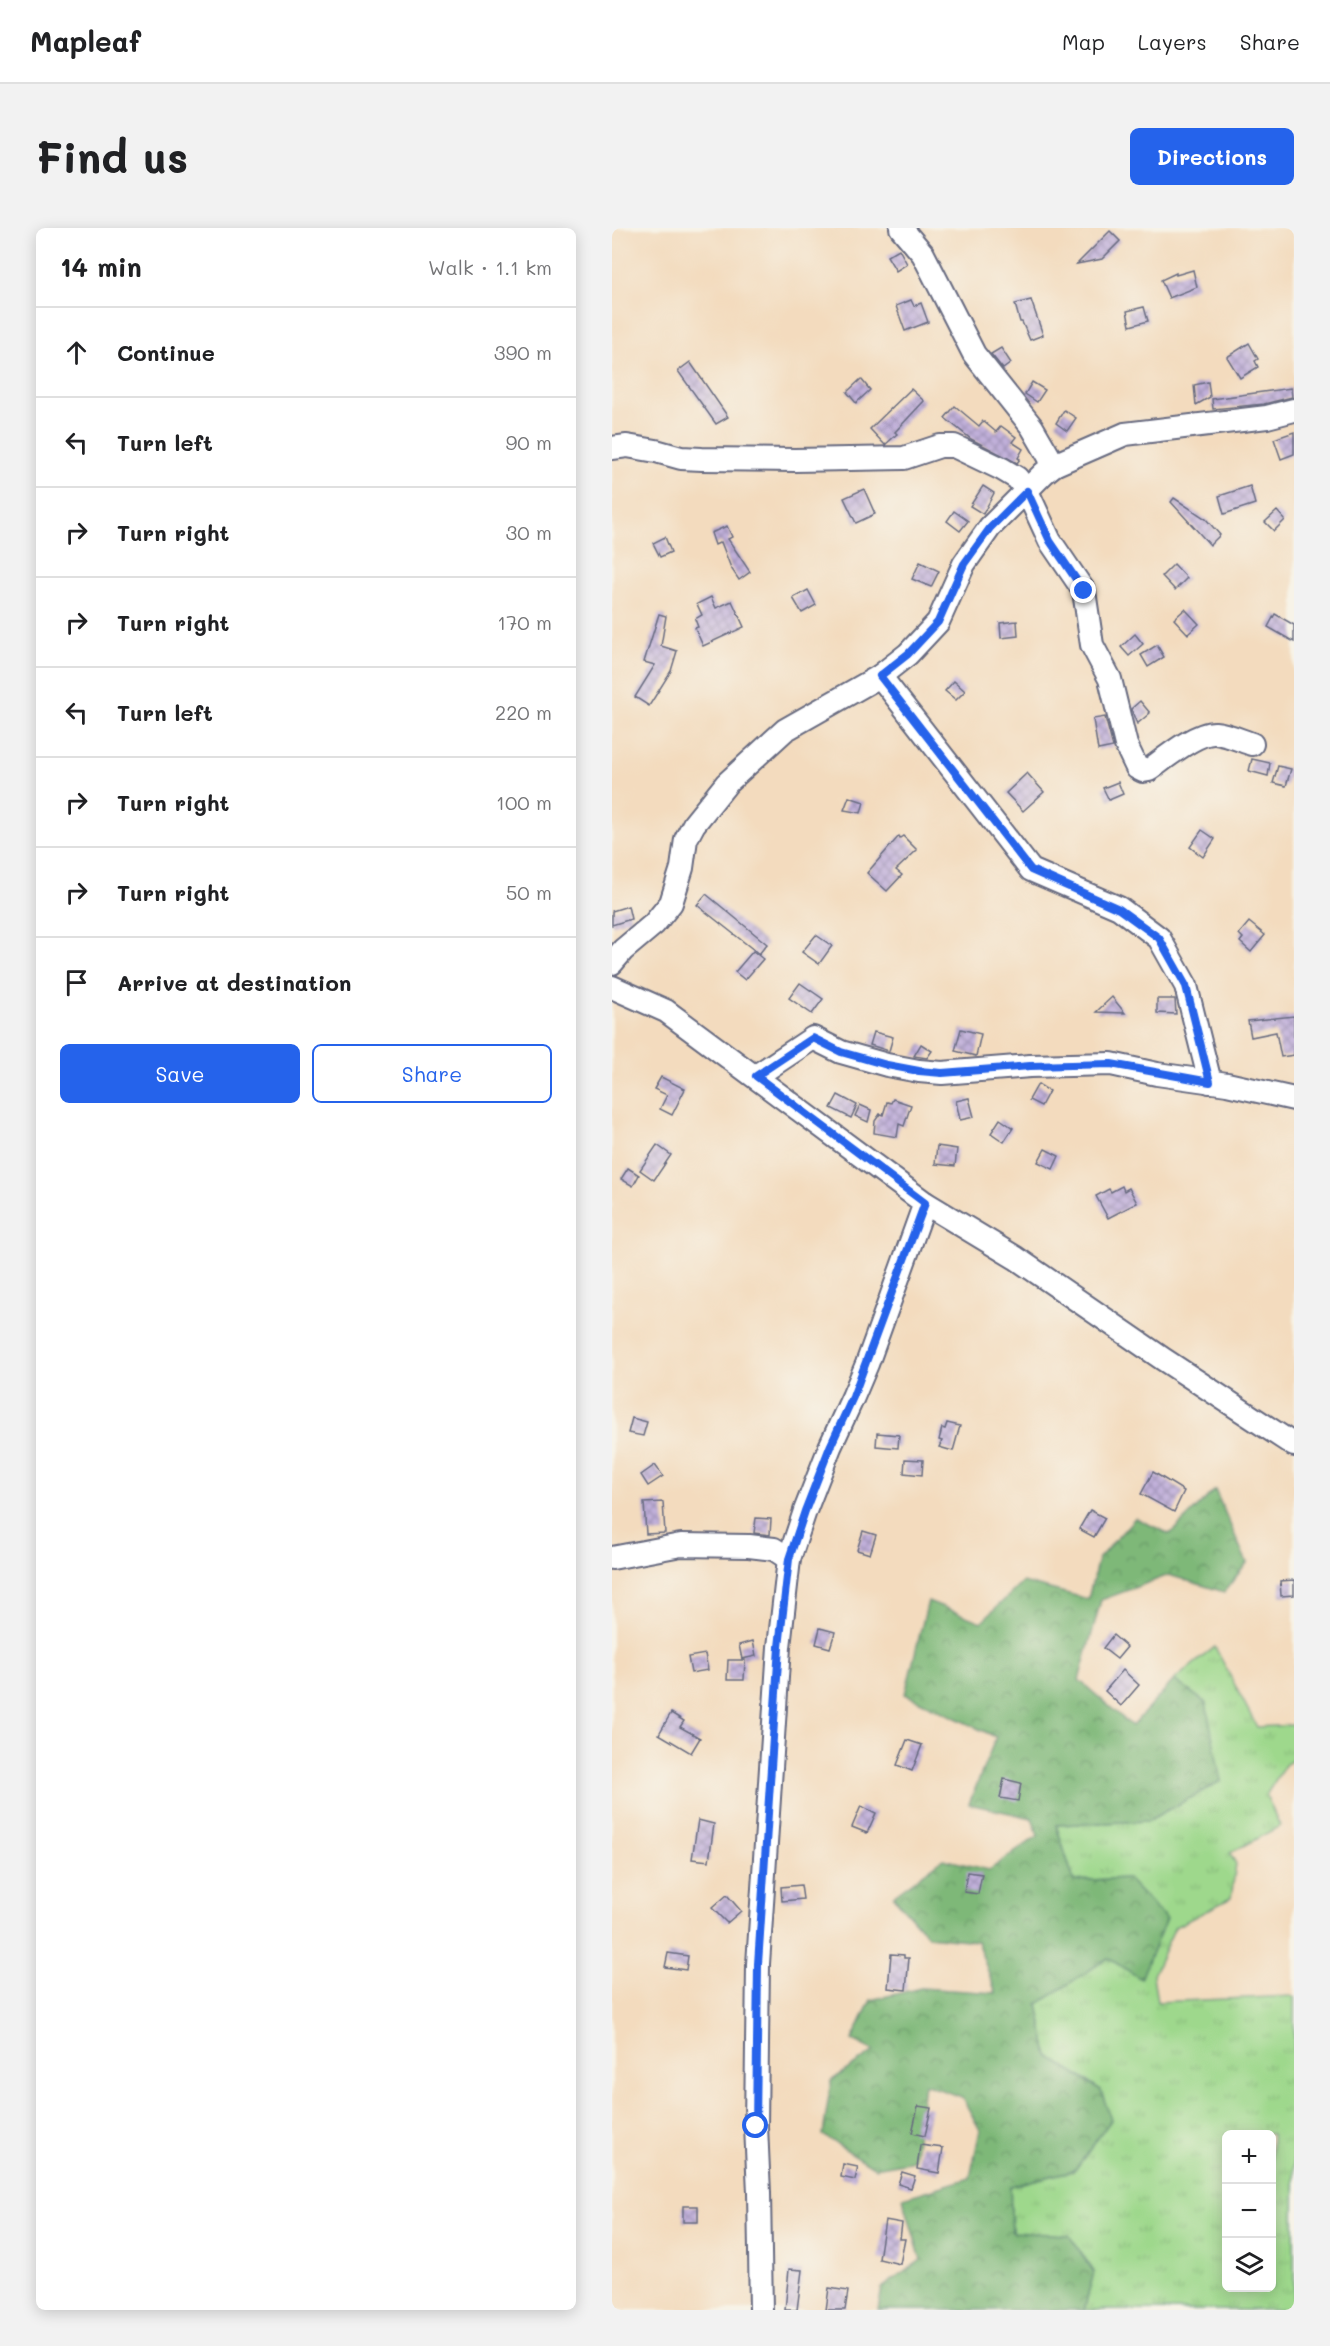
<!DOCTYPE html>
<meta charset="utf-8">
<style>
body{margin:0;font-family:Mali,sans-serif;background:#f2f2f2;color:#202124}
.controls{position:absolute;right:18px;bottom:18px;display:grid;overflow:hidden;border-radius:9px;box-shadow:0 3px 15px #0003}
.controls button{width:54px;height:54px;display:grid;place-items:center;padding:0;border:0;border-bottom:2px solid #e0e0e0;background:#fff;color:#202124;font:30px sans-serif}
.stop{position:absolute;width:18px;height:18px;margin:-14px;border:4px solid #2563eb;border-radius:50%;background:#fff}
.stop.end{background:#2563eb;border-color:#fff;box-shadow:0 2px 6px #0008}
.list{margin:0;padding:0;list-style:none}
h2{display:flex;justify-content:space-between;align-items:center;height:78px;margin:0;padding:0 24px;font-size:26px}
h2 small{font-size:20px;font-weight:400;color:#757577}
.list li{display:grid;grid-template-columns:39px 1fr auto;gap:18px;align-items:center;box-sizing:border-box;height:90px;padding:0 24px;border-top:2px solid #e0e0e0}
.list b{display:block;font-size:22px;white-space:nowrap}
.list em{font-size:20px;font-style:normal;color:#757577}
.actions{display:flex;gap:12px;padding:18px 24px}
.actions a{flex:1;padding:14px 0;border:2px solid #2563eb;border-radius:9px;text-align:center;font-size:21px;color:#2563eb}
.actions .main{background:#2563eb;color:#fff}
.icon{flex:none;width:33px;height:33px;fill:none;stroke:currentColor;stroke-width:2;stroke-linecap:round;stroke-linejoin:round}
.map{position:relative;flex:none;width:682px;height:2082px;overflow:hidden;border-radius:9px}
header{display:flex;align-items:center;gap:36px;box-sizing:border-box;height:84px;padding:0 30px;background:#fff;border-bottom:2px solid #e0e0e0}
header strong{font-size:28px}
nav{display:flex;gap:33px;margin-inline-start:auto;font-size:21px}
.intro{display:flex;align-items:center;justify-content:space-between;box-sizing:border-box;height:144px;padding:0 36px}
h1{margin:0;font-size:42px}
.button{padding:15px 27px;border-radius:9px;background:#2563eb;color:#fff;font-size:21px;font-weight:700}
main{display:flex;gap:36px;padding:0 36px}
aside{flex:1;background:#fff;border-radius:9px;box-shadow:0 3px 15px #0003}
.map>svg:first-child{display:block}
.grass{fill:url(#grass-tufts);stroke:#5c8475;stroke-width:1.5;fill-rule:evenodd}
.forest{fill:url(#forest-crowns);stroke:#4c746b;stroke-width:1.5}
.building{fill:url(#building-cross-hatch)}
.lines{fill:none;stroke-linecap:round;stroke-linejoin:round}
.minor-casing{stroke:#676b80;stroke-width:26}
.minor{stroke:#fff;stroke-width:22}
.route{stroke:#2563eb;stroke-width:8}
</style>
<header>
<strong>Mapleaf</strong>
<nav><a>Map</a><a>Layers</a><a>Share</a></nav>
</header>
<div class="intro"><h1>Find us</h1><a class="button">Directions</a></div>
<main>
<aside>
<h2>14 min<small>Walk · 1.1 km</small></h2>
<ul class="list">
<li><svg class="icon" aria-label="ahead" viewBox="0 0 24 24"><path d="M12 20V5M6 11l6-6 6 6"/></svg><div><b>Continue</b></div><em>390 m</em></li>
<li><svg class="icon" aria-label="left" viewBox="0 0 24 24"><path d="M17 20v-9H6M10 6l-5 5 5 5"/></svg><div><b>Turn left</b></div><em>90 m</em></li>
<li><svg class="icon" aria-label="right" viewBox="0 0 24 24"><path d="M7 20v-9h11M14 6l5 5-5 5"/></svg><div><b>Turn right</b></div><em>30 m</em></li>
<li><svg class="icon" aria-label="right" viewBox="0 0 24 24"><path d="M7 20v-9h11M14 6l5 5-5 5"/></svg><div><b>Turn right</b></div><em>170 m</em></li>
<li><svg class="icon" aria-label="left" viewBox="0 0 24 24"><path d="M17 20v-9H6M10 6l-5 5 5 5"/></svg><div><b>Turn left</b></div><em>220 m</em></li>
<li><svg class="icon" aria-label="right" viewBox="0 0 24 24"><path d="M7 20v-9h11M14 6l5 5-5 5"/></svg><div><b>Turn right</b></div><em>100 m</em></li>
<li><svg class="icon" aria-label="right" viewBox="0 0 24 24"><path d="M7 20v-9h11M14 6l5 5-5 5"/></svg><div><b>Turn right</b></div><em>50 m</em></li>
<li><svg class="icon" aria-label="arrive" viewBox="0 0 24 24"><path d="M6 21V4h12l-3 4 3 4H6"/></svg><div><b>Arrive at destination</b></div></li>
</ul>
<div class="actions"><a class="main">Save</a><a>Share</a></div>
</aside>
<div class="map">
<svg width="682" height="2082" viewBox="0 0 682 2082">
<defs>
<pattern id="grass-tufts" width="24" height="20" patternUnits="userSpaceOnUse" patternTransform="scale(1.5)"><rect width="24" height="20" fill="#9ed88c"/><path d="M3 7l-1-3M5 7V3M7 7l1-3M15 17l-1-3M17 17v-4M19 17l1-3" fill="none" stroke="#88ba7b"/></pattern>
<pattern id="forest-crowns" width="20" height="18" patternUnits="userSpaceOnUse" patternTransform="scale(1.5)"><rect width="20" height="18" fill="#7eb878"/><path d="M2 6a3 3 0 1 1 6 0M12 15a3 3 0 1 1 6 0" fill="none" stroke="#669666"/></pattern>
<pattern id="building-cross-hatch" width="8" height="8" patternUnits="userSpaceOnUse" patternTransform="scale(1.5)"><rect width="8" height="8" fill="#c1b0da"/><path d="M0 0l8 8M0 8l8-8" fill="none" stroke="#9c90b4"/></pattern>
</defs>
<rect width="100%" height="100%" fill="#f7f3e8"/>
<filter id="ink" filterUnits="userSpaceOnUse"><feTurbulence type="fractalNoise" baseFrequency=".0167" numOctaves="2"/><feDisplacementMap in="SourceGraphic" scale="12" xChannelSelector="R" yChannelSelector="G"/><feConvolveMatrix kernelMatrix="1 2 1 2 8 2 1 2 1" color-interpolation-filters="sRGB"/></filter>
<filter id="wash" filterUnits="userSpaceOnUse"><feTurbulence type="fractalNoise" baseFrequency=".008" numOctaves="4" result="noise"/><feDisplacementMap in="SourceGraphic" scale="24" xChannelSelector="R" yChannelSelector="G"/><feGaussianBlur stdDeviation="1.35" result="paint"/><feColorMatrix in="noise" values="0 0 0 0 0 0 0 0 0 0 0 0 0 0 0 0 0 1.4 0 .05"/><feComposite in="paint" operator="in"/></filter>
<g filter="url(#wash)">
<rect width="100%" height="100%" fill="#f3dbbe"/>
<path class="grass" d="M603 1419 645 1499 682 1497V1531L673 1537 654 1567 668 1598 618 1625 624 1636 619 1670 563 1699 541 1747 545 1774 682 1768V2082H472L482 2044 457 2007 400 2005 398 1958 463 1942 489 1862 436 1828 426 1776 497 1729 515 1650 462 1653 444 1597 536 1593 594 1475 562 1452ZM614 1906H660V2060H614Z"/>
<polygon class="forest" points="603,1262 635,1335 612,1364 557,1347 489,1372 467,1452 520,1498 562,1452 594,1475 609,1553 536,1593 444,1597 462,1653 515,1650 554,1691 529,1751 496,1730 426,1776 436,1828 489,1862 499,1892 463,1942 398,1958 400,2004 457,2007 482,2044 472,2082 266,2082 270,2060 309,2032 291,1970 358,1950 368,1902 350,1869 312,1856 302,1933 263,1940 211,1907 219,1853 262,1823 240,1812 259,1772 309,1760 384,1765 365,1713 316,1708 281,1668 331,1631 377,1642 426,1608 420,1590 357,1576 384,1509 293,1466 316,1373 369,1394 411,1354 476,1371 486,1331 523,1290 558,1306"/>
<g id="blocks">
<g class="building">
<polygon points="498,3 508,13 490,31 465,36"/>
<polygon points="287,21 295,36 284,43 275,28"/>
<polygon points="581,42 585,59 557,70 549,52 564,45 564,47"/>
<polygon points="299,72 302,78 309,75 316,94 293,103 284,78"/>
<polygon points="419,72 431,107 418,112 410,94 408,94 403,76"/>
<polygon points="532,79 536,93 518,98 515,83"/>
<polygon points="637,115 646,131 643,133 646,139 628,150 615,129"/>
<polygon points="389,120 399,135 391,141 379,126"/>
<polygon points="78,134 116,189 104,196 66,143"/>
<polygon points="249,151 258,162 244,175 235,164"/>
<polygon points="420,154 433,162 425,174 413,166"/>
<polygon points="596,154 598,169 584,177 582,157"/>
<polygon points="679,160 680,169 652,176 601,181 600,171"/>
<polygon points="299,161 312,173 283,204 285,206 273,217 258,201"/>
<polygon points="343,178 367,198 371,193 384,204 389,198 404,209 400,214 411,221 406,230 408,231 405,235 359,211 333,190"/>
<polygon points="452,182 464,190 455,203 444,195"/>
<polygon points="682,204 682,226 669,231 662,211"/>
<polygon points="371,258 382,265 371,286 358,278"/>
<polygon points="638,258 643,276 612,286 607,268"/>
<polygon points="252,261 263,286 244,295 232,270"/>
<polygon points="562,270 594,291 608,307 598,317 559,274"/>
<polygon points="342,283 356,293 348,303 335,293"/>
<polygon points="665,283 673,292 662,303 653,294"/>
<polygon points="115,298 120,309 116,311 138,344 127,352 119,340 109,314 103,317 99,305"/>
<polygon points="53,309 59,324 48,329 41,315"/>
<polygon points="308,334 327,343 319,359 300,351"/>
<polygon points="562,336 575,350 563,362 550,348"/>
<polygon points="196,362 204,377 190,385 181,370"/>
<polygon points="99,369 104,380 120,373 132,399 91,418 83,400 86,399 83,391 90,387 85,376"/>
<polygon points="573,381 587,396 576,406 562,391"/>
<polygon points="47,386 54,388 49,418 65,423 59,443 37,478 23,469 43,437 32,434"/>
<polygon points="663,386 682,397 682,414 656,399"/>
<polygon points="405,393 406,408 389,410 388,395"/>
<polygon points="523,406 531,416 517,428 509,419"/>
<polygon points="545,417 552,429 536,439 529,427"/>
<polygon points="342,453 353,463 344,472 333,463"/>
<polygon points="528,473 538,485 525,496 519,481"/>
<polygon points="493,489 501,519 486,522 481,491"/>
<polygon points="640,531 658,535 656,548 637,543"/>
<polygon points="666,538 679,541 674,558 661,555"/>
<polygon points="415,545 432,564 411,583 394,565"/>
<polygon points="506,554 511,566 497,572 491,560"/>
<polygon points="237,569 252,574 249,585 232,582"/>
<polygon points="590,602 603,611 591,629 578,619"/>
<polygon points="287,608 288,610 291,608 305,622 284,642 290,647 275,663 255,645"/>
<polygon points="94,666 155,716 147,726 85,677"/>
<polygon points="16,678 19,691 0,697 0,683"/>
<polygon points="637,694 653,707 639,724 628,714 631,710 627,706"/>
<polygon points="204,707 220,718 207,736 190,724"/>
<polygon points="141,723 151,731 133,752 123,744"/>
<polygon points="188,755 211,771 200,786 177,770"/>
<polygon points="500,769 513,785 484,784"/>
<polygon points="545,771 563,771 564,786 545,785"/>
<polygon points="682,788 682,827 669,829 664,804 639,809 636,793"/>
<polygon points="349,801 369,806 364,828 343,823"/>
<polygon points="262,804 281,809 277,823 258,817"/>
<polygon points="309,816 320,823 315,830 302,828"/>
<polygon points="49,849 73,861 60,887 48,881 55,867 42,861"/>
<polygon points="426,856 437,863 429,878 417,872"/>
<polygon points="226,867 245,877 239,890 219,880"/>
<polygon points="357,870 362,889 348,892 344,873"/>
<polygon points="281,871 299,877 292,898 287,896 285,909 262,905 263,893 268,886 271,887 275,874 279,875"/>
<polygon points="248,877 259,882 256,894 243,888"/>
<polygon points="388,891 401,900 392,914 379,905"/>
<polygon points="45,917 59,927 42,952 28,942"/>
<polygon points="325,918 345,921 343,938 323,936"/>
<polygon points="433,921 447,928 441,941 426,934"/>
<polygon points="16,940 27,947 21,958 9,951"/>
<polygon points="510,958 512,963 517,960 525,975 496,990 484,968 497,961 499,964"/>
<polygon points="20,1190 35,1194 31,1208 16,1205"/>
<polygon points="335,1195 348,1198 341,1223 327,1219 330,1213 327,1212 330,1200 333,1201"/>
<polygon points="265,1205 287,1207 286,1220 264,1218"/>
<polygon points="293,1231 311,1232 310,1247 292,1245"/>
<polygon points="43,1237 51,1248 36,1258 29,1247"/>
<polygon points="541,1244 572,1263 562,1284 529,1266"/>
<polygon points="51,1274 53,1305 34,1306 32,1275"/>
<polygon points="478,1282 493,1290 482,1309 467,1301"/>
<polygon points="144,1290 159,1291 158,1307 142,1305"/>
<polygon points="251,1303 264,1307 258,1326 245,1322"/>
<polygon points="682,1352 682,1367 669,1368 668,1353"/>
<polygon points="208,1400 223,1404 218,1420 204,1416"/>
<polygon points="501,1407 515,1419 505,1431 491,1420"/>
<polygon points="141,1413 144,1428 130,1431 127,1417"/>
<polygon points="93,1426 96,1442 79,1445 76,1429"/>
<polygon points="116,1432 133,1432 132,1452 115,1452"/>
<polygon points="511,1442 527,1457 509,1478 493,1463"/>
<polygon points="59,1485 72,1493 68,1499 88,1510 79,1525 47,1506"/>
<polygon points="295,1512 310,1517 300,1543 285,1537"/>
<polygon points="392,1551 409,1555 406,1573 388,1570"/>
<polygon points="249,1578 264,1585 255,1605 240,1599"/>
<polygon points="86,1592 102,1596 97,1633 80,1631"/>
<polygon points="355,1644 370,1646 366,1666 352,1664"/>
<polygon points="189,1657 191,1671 170,1673 169,1659"/>
<polygon points="115,1667 129,1683 115,1695 100,1680"/>
<polygon points="56,1725 76,1728 74,1742 53,1739"/>
<polygon points="279,1726 292,1727 292,1730 297,1730 294,1762 276,1760"/>
<polygon points="306,1878 319,1880 313,1908 300,1905"/>
<polygon points="308,1917 331,1920 327,1945 305,1941"/>
<polygon points="231,1936 246,1939 243,1952 229,1949"/>
<polygon points="290,1944 303,1948 299,1960 286,1956"/>
<rect x="71" y="1978" width="15" height="16"/>
<polygon points="273,1992 290,1995 288,2011 293,2011 288,2036 267,2031"/>
<polygon points="177,2041 190,2042 185,2082 173,2082"/>
<polygon points="217,2060 236,2063 233,2082 214,2082"/>
</g>
</g>
</g>
<g filter="url(#ink)">
<use href="#blocks" fill-opacity="0" stroke="#676b80" stroke-width="1.5"/>
<g class="lines">
<defs>
<g id="minor">
<polyline points="289,0 311,26 362,126 420,199 442,237"/>
<path d="M0 220 15 218 44 223 69 230 90 231 183 232 292 230 328 218H342L390 241 405 250 415 263 438 313 472 363 480 417 498 451 514 517 525 540 531 543 537 542C552 531 584 504 603 505 615 506 628 512 640 516"/>
<polyline points="268,448 419,642 507,680 547,710 574,758 598,854"/>
<polyline points="0,735 11,722 42,696 59,675 70,640 74,611 82,596 115,555 173,502 268,448 296,426 326,394 352,336 378,299 432,245 442,237 513,206 655,189 682,182"/>
<polyline points="0,759 54,783 313,975 404,1030 551,1131 682,1217"/>
<polyline points="144,848 201,810 229,824 275,837 307,843 330,845 418,838 499,836 545,846 615,856 682,871"/>
<polyline points="0,1330 69,1317 137,1318 162,1321 177,1331"/>
<polyline points="149,2082 147,1965 144,1898 146,1736 167,1419 177,1331 193,1283 218,1219 241,1169 255,1136 313,975"/>
</g>
</defs>
<use href="#minor" class="minor-casing"/>
<use href="#minor" class="minor"/>
</g>
</g>
<g class="lines" filter="url(#ink)">
<polyline class="route" points="144,1898 146,1736 167,1419 177,1331 193,1283 218,1219 241,1169 313,975 144,848 201,810 229,824 275,837 307,843 330,845 418,838 499,836 598,854 574,758 547,710 507,681 419,642 268,448 296,426 326,394 352,336 378,300 415,263 438,313 472,363"/>
</g>
</svg>
<div class="controls">
<button>+</button>
<button>−</button>
<button><svg class="icon" aria-label="layers" viewBox="0 0 24 24"><path d="M12 4l9 5-9 5-9-5zM3 14l9 5 9-5"/></svg></button>
</div>
<div class="stop" style="left:144px;top:1898px"></div>
<div class="stop end" style="left:472px;top:363px"></div>
</div>
</main>
